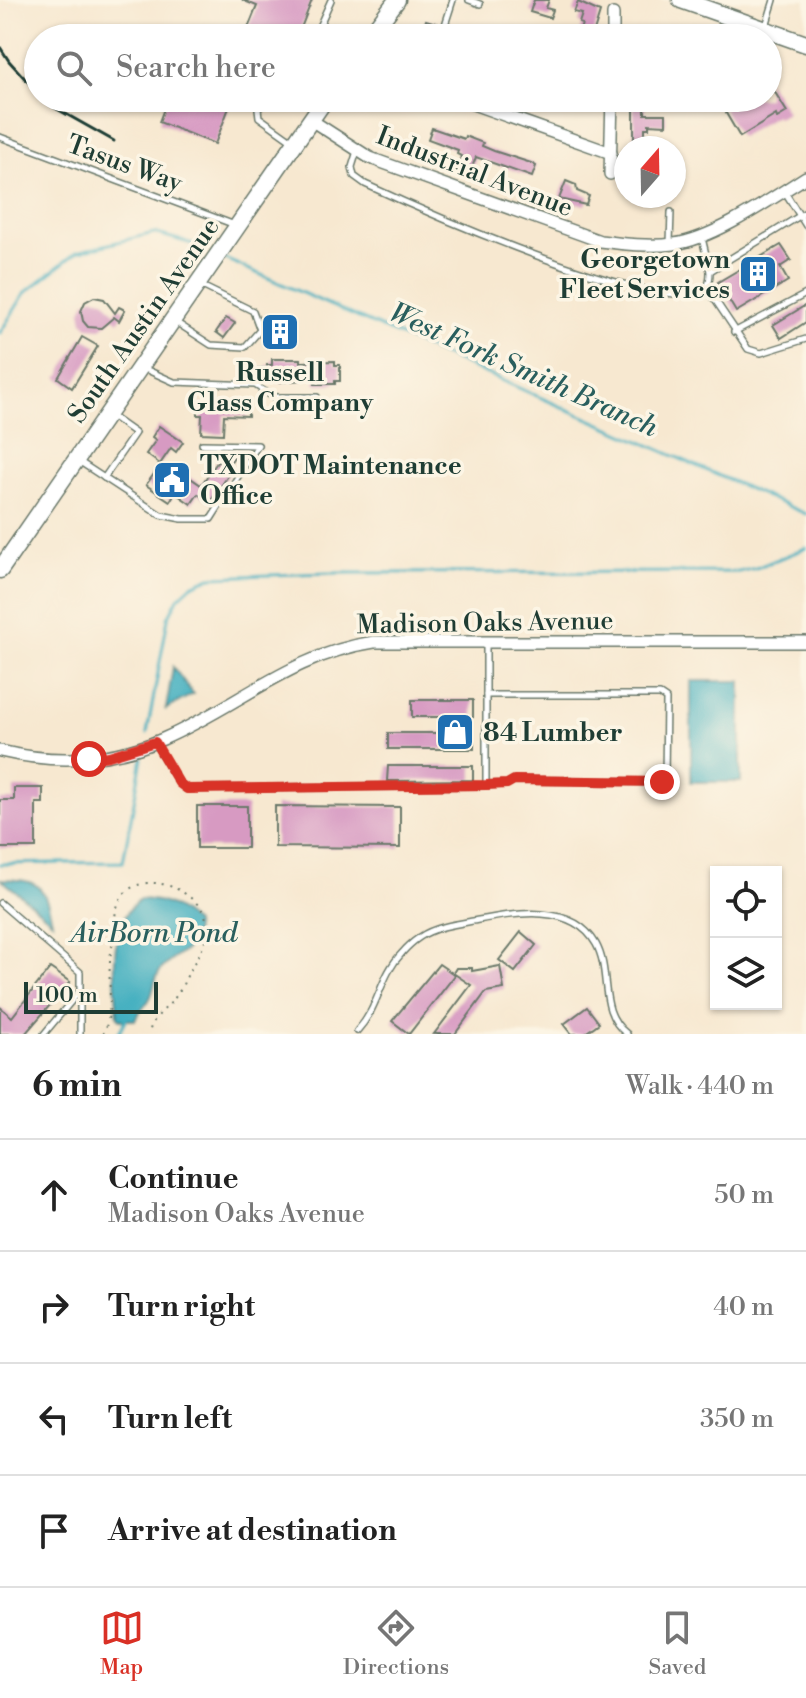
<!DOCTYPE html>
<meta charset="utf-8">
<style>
body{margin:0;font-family:"Libre Bodoni",serif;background:#f2f2f2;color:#222}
.controls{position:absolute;right:24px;bottom:24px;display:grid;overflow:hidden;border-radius:0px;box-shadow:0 2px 6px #0004}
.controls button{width:72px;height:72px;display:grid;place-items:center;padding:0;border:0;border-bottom:2px solid #e0e0e0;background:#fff;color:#222;font:40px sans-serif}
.compass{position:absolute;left:614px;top:136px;width:72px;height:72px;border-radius:50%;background:#fff;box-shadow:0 2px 6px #0004;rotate:20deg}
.scale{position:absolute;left:24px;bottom:20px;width:134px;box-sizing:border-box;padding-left:8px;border:4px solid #1f3d34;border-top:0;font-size:22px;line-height:28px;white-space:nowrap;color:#1f3d34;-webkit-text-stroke:6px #fcf5e5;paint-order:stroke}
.stop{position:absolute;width:24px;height:24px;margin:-18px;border:6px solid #d93025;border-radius:50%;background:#fff}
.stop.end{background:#d93025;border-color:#fff;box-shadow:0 2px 8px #0008}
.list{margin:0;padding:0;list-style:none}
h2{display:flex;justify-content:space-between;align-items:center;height:104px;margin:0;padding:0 32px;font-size:34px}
h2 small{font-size:26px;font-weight:400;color:#767676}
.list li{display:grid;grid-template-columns:52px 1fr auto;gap:24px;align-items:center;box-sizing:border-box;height:112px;padding:0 32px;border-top:2px solid #e0e0e0}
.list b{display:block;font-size:30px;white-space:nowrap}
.list p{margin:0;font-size:26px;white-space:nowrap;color:#767676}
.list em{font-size:26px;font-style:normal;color:#767676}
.icon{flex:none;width:44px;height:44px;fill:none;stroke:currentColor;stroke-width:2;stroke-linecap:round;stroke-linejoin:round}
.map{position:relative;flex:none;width:806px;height:1034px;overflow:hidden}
.search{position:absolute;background:#fff;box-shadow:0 2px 6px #0004;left:24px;right:24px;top:24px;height:88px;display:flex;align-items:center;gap:20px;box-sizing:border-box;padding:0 28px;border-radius:44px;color:#767676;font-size:30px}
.sheet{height:552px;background:#fff}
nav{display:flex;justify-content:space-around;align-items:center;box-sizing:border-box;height:112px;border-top:2px solid #e0e0e0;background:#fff;font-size:22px;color:#767676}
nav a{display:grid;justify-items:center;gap:4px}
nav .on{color:#d93025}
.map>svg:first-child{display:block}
.water{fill:#41aebf;stroke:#30767a;stroke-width:2}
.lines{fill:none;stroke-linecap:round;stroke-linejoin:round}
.stream{stroke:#41aebf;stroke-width:3}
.building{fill:#d79ac2}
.service-casing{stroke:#6b796b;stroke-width:8}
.minor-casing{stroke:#6b796b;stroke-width:14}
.secondary-casing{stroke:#6b796b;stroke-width:19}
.path{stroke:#6b796b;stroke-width:2;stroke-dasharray:2 6;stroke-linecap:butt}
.service{stroke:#fff;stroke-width:5}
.minor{stroke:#fff;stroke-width:11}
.secondary{stroke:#fff;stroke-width:16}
.rail{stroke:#1f3d34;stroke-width:3}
.route{stroke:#d93025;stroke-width:10}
.labels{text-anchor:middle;stroke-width:7;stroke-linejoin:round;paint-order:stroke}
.street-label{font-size:26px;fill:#1f3d34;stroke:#fcf5e5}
.poi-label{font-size:26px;font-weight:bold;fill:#1f3d34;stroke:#fcf5e5;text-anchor:start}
.water-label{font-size:28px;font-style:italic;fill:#295f5e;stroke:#fcf5e5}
</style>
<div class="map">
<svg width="806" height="1034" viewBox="0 0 806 1034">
<rect width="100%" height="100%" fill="#fcf5e5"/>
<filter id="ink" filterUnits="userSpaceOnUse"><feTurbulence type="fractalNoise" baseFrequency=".0125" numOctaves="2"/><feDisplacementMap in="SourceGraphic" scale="16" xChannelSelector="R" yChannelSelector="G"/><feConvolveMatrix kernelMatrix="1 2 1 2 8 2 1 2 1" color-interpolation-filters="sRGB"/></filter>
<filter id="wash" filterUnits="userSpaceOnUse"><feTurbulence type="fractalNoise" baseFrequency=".006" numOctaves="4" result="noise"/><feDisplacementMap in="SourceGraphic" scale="32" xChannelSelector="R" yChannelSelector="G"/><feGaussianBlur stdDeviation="1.8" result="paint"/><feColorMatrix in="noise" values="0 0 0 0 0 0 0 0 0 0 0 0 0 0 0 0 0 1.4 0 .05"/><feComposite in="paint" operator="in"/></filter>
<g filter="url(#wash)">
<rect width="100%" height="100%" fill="#f7e8d0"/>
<g class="water">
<polygon points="173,667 193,694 166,709"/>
<rect x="691" y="681" width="50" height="101"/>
<path d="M1 879C39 880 44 884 52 921Z"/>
<path d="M140 899C166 900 176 907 195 923 195 956 177 950 160 971 153 979 155 991 149 1000 144 1008 139 1011 135 1020H122L118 1017C115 980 106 924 140 899Z"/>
</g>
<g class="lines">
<g class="stream">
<polyline points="225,259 806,514"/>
<polyline points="0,333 25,293 77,252 154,233 207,248"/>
<polyline points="147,733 168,618 178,598 192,585 211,577 330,573 739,572 756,568 806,548"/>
<polyline points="0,864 123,862 142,758"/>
<polyline points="118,1034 126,1020"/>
</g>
</g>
<g id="blocks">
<g class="building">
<polygon points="242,0 312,0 297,38 244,38 257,6"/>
<polygon points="534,0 549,0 546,8 553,10 550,18 530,12"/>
<polygon points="578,2 600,12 592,38 578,36 582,24 579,23 582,14 574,12"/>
<polygon points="426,20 439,24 434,38 420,38"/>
<polygon points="768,81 787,112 777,118 776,115 740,137 723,108 740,98 768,98"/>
<polygon points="168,98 212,98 230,105 215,144 159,122"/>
<polygon points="529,98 565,98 571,100 567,111"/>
<polygon points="634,98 645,98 645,114 666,114 666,125 649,124 649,128 645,128 645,148 634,148"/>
<polygon points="432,128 464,139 465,136 483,143 482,146 494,151 531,163 536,166 532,177 476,157 469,175 456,171 461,156 457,154 458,150 428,139"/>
<polygon points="566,181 576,185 577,191 589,196 586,205 559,199"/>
<polygon points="781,245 791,260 780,267 788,281 736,312 718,282"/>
<polygon points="94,297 104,299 115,313 119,307 125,310 119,321 114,317 101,328 88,327 83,321 81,311 85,302"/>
<polygon points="806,305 806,322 781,338 773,325"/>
<polygon points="276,317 293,324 284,346 267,340"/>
<polygon points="226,318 235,323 224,338 216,332"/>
<polygon points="82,337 98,346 72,388 58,378"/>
<polygon points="272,359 301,359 301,362 335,361 335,365 340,365 340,381 335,381 335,384 315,384 316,376 301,376 301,380 279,382 252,378 252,368 267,368 267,365 272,365"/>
<polygon points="198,404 248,405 248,416 224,415 223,434 201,433 202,415 198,415"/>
<polygon points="159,426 183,442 176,452 171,448 160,464 146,454 156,440 152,437"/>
<polygon points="230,450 236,454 227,467 232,470 210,502 198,494 191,504 175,493 170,501 146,485 159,467 171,475 176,468 201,485 218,461 221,463"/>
<rect x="412" y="700" width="61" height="17"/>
<rect x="388" y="733" width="86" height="16"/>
<polygon points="388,766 473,766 473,780 387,781"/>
<polygon points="14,788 43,788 43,803 36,803 36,848 0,848 0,800 14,800"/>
<rect x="197" y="806" width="50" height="42"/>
<polygon points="275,806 400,807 400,848 275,847"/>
<polygon points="521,932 536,945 515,972 499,960"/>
<polygon points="439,964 455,975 409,1034 392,1021"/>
<polygon points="500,966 504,989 486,992 455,1034 434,1034 471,985 453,973 456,968 472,968 472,971"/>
<polygon points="50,968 70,982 25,1034 0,1034 0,1007 12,1017"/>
<polygon points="587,1007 599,1023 584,1034 572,1034 564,1024"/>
</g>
</g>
</g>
<g filter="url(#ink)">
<use href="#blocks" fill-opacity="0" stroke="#6b796b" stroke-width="2"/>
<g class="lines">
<defs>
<g id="service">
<polyline points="453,0 445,25 475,36"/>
<polyline points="469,0 480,4"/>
<polyline points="766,26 774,0"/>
<polyline points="314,38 331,0"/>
<polyline points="270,98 258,109 259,117 294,142"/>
<polyline points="0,137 235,225"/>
<path d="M357 151 352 167 354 176 365 184C421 210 649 311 701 292 709 290 710 279 710 271"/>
<polyline points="785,192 806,226"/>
<polyline points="702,238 710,271 806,212"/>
<polyline points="670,243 671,212"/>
<polyline points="707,288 748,349 761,353 806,339"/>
<polyline points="174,321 211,345 245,347 260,330 253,311 202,286"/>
<polyline points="734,332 806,294"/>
<polyline points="145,369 174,382 255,385 273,397 317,397"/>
<polyline points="80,462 161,515 182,519 211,519 258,445 202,444"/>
<polyline points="104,478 135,433 111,416"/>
<polyline points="155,743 179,783 187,789 486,785 486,642"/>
<polyline points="486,785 507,784 514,780 662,782 665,778 666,699 660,695 486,695"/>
<polyline points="0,903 80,972 80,1034"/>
<path d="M357 1031C380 1006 379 977 402 953 407 947 414 941 420 937 435 927 456 924 473 921 511 914 572 901 596 944 612 973 597 1011 627 1034"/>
<polyline points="44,1034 79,992"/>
</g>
<g id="minor">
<polyline points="613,38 613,14"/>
<polyline points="456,98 611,153"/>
<path d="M311 120 370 158 600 241C624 244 650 247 674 244 714 239 771 199 806 177"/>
<polyline points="610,174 612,98"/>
<path d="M0 751C55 764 110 762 163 739 237 707 292 654 374 642H806"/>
</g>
<g id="secondary">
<polyline points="681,0 806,44"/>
<polyline points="368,38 397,0"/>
<polyline points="0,570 326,98"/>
</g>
</defs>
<use href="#service" class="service-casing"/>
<use href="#minor" class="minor-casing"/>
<use href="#secondary" class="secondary-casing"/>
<path class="path" d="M103 1034C114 1012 108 987 110 962 110 954 113 946 113 938 115 913 115 887 147 883 164 882 179 888 192 899 218 921 206 943 191 968 185 979 181 991 173 1000 164 1011 151 1019 149 1034"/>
<use href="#service" class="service"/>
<use href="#minor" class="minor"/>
<use href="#secondary" class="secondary"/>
<g class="rail">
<polyline points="0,47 9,61 38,93"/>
<polyline points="43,98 50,105 114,141"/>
</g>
</g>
</g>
<g class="lines" filter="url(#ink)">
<polyline class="route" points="89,759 109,756 155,742 179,783 187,789 486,785 507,784 514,780 662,782"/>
</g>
<defs>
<symbol id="building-square" viewBox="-11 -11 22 22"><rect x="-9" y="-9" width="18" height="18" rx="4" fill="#1f6fb2" stroke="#fcf5e5"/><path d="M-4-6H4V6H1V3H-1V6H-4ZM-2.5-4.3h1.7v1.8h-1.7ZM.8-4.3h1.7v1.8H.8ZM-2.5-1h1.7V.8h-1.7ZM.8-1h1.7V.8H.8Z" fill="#fff"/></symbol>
<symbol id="civic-square" viewBox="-11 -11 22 22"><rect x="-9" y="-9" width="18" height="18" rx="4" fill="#1f6fb2" stroke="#fcf5e5"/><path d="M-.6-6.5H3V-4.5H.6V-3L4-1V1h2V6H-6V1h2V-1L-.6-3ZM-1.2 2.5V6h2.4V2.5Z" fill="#fff"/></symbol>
<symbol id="shop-square" viewBox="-11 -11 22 22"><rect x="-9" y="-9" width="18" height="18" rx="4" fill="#1f6fb2" stroke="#fcf5e5"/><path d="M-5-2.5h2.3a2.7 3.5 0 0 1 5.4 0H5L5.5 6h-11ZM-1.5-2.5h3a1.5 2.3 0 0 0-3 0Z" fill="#fff"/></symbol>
</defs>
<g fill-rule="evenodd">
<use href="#building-square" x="736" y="252" width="44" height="44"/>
<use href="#building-square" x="258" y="310" width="44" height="44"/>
<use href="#civic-square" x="150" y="458" width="44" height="44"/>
<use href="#shop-square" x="433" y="710" width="44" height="44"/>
</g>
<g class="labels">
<g class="street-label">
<text transform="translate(125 163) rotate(20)" y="9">Tasus Way</text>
<text transform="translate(475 171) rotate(21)" y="9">Industrial Avenue</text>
<text transform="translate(143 320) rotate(-55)" y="9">South Austin Avenue</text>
<text transform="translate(485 622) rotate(-1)" y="9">Madison Oaks Avenue</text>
</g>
<g class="poi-label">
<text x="730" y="268" text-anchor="end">Georgetown<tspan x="730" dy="30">Fleet Services</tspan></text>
<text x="280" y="381" text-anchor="middle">Russell<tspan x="280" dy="30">Glass Company</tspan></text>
<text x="200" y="474">TXDOT Maintenance<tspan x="200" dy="30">Office</tspan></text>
<text x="483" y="741">84 Lumber</text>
</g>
<g class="water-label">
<text transform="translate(524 369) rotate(24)" y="10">West Fork Smith Branch</text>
<text x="154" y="942">AirBorn Pond</text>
</g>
</g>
</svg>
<div class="controls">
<button><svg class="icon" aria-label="locate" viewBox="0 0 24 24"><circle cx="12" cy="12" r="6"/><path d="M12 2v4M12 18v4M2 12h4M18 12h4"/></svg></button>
<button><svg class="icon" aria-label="layers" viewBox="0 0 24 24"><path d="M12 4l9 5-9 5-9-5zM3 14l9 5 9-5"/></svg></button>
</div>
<svg class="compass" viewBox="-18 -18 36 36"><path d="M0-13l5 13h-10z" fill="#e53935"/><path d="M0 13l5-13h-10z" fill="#767676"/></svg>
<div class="scale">100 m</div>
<div class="stop" style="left:89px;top:759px"></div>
<div class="stop end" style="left:662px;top:782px"></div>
<div class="search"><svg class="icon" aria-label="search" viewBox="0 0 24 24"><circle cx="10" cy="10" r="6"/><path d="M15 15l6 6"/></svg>Search here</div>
</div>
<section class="sheet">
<h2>6 min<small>Walk · 440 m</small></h2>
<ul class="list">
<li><svg class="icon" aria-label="ahead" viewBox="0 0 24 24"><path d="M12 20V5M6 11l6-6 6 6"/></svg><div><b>Continue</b><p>Madison Oaks Avenue</p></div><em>50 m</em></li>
<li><svg class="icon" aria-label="right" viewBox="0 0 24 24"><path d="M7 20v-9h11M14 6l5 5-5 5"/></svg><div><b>Turn right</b></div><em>40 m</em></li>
<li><svg class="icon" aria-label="left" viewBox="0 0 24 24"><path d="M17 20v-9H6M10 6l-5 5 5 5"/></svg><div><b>Turn left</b></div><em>350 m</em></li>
<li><svg class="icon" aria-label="arrive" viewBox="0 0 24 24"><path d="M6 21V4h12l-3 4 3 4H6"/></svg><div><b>Arrive at destination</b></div></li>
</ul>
</section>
<nav>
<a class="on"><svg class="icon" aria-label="map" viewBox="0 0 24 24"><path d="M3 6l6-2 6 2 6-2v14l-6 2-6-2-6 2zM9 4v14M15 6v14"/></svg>Map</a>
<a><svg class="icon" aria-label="directions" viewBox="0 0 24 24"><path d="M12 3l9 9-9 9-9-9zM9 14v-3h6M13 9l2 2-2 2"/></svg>Directions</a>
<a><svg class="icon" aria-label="saved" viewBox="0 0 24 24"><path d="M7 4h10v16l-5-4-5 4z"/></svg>Saved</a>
</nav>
